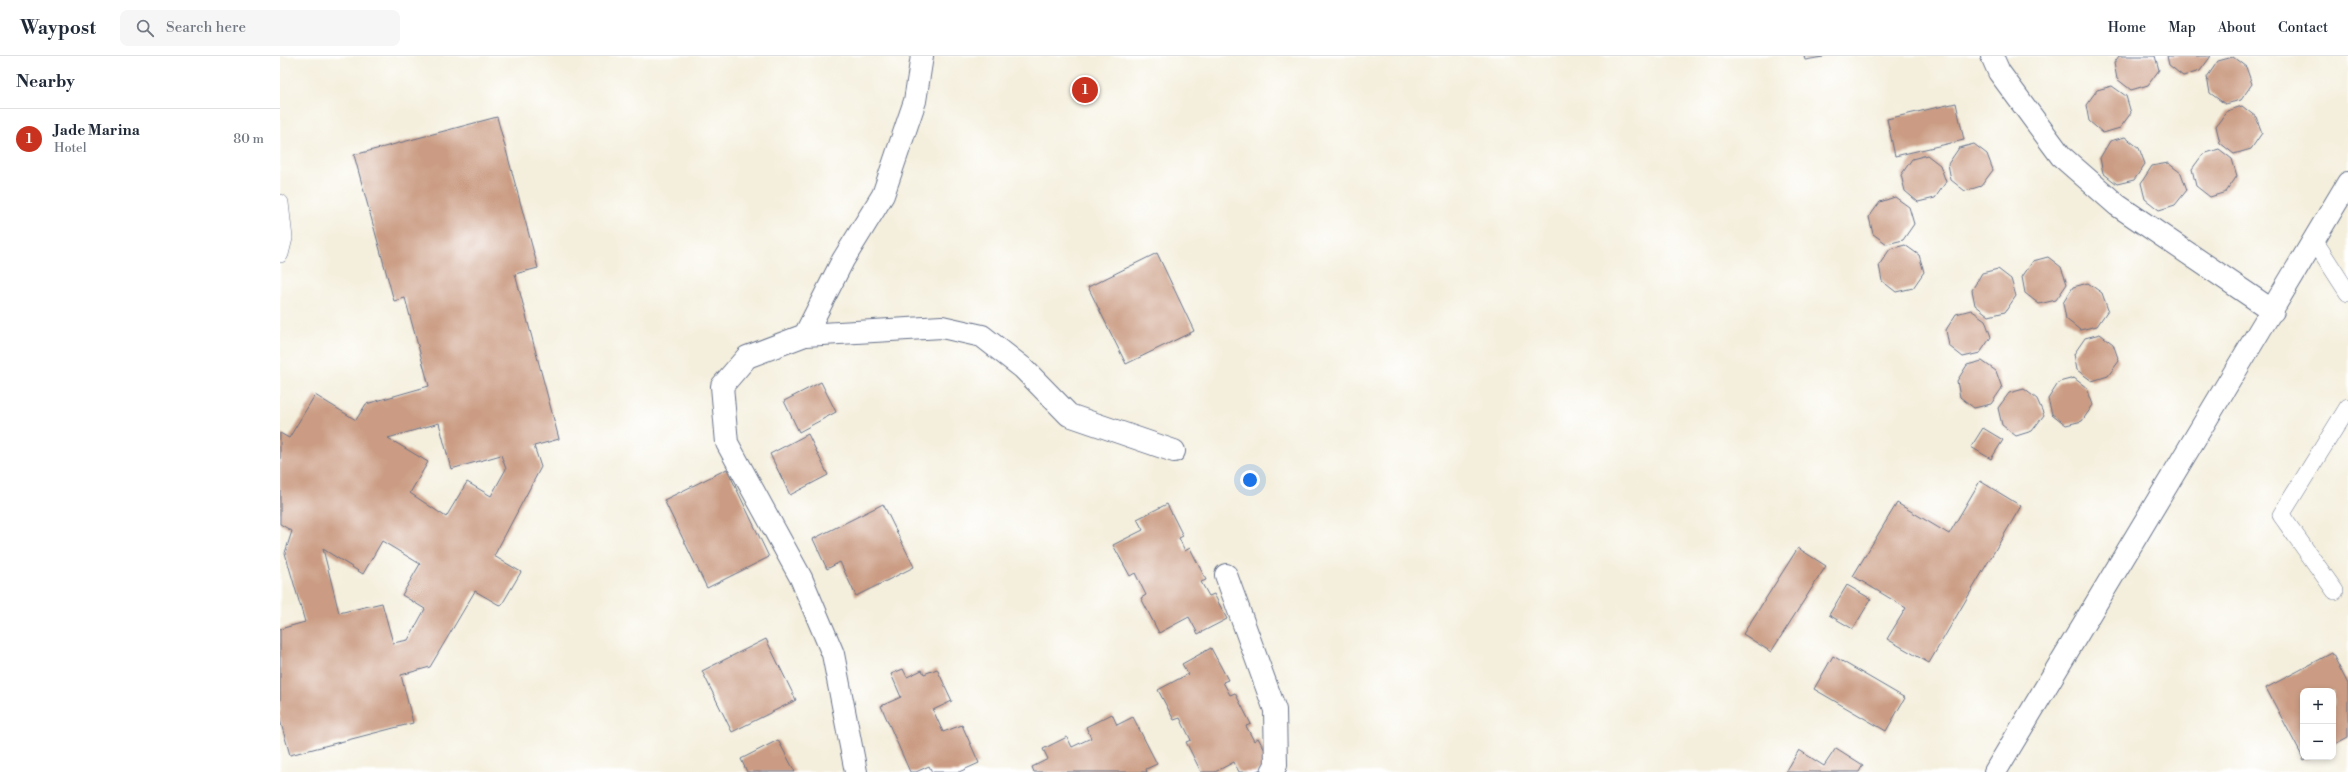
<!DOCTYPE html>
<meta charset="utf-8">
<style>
body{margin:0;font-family:"Libre Bodoni",serif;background:#f6f6f7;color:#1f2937}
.controls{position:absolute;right:12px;bottom:12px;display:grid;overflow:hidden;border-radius:8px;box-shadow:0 2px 6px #0003}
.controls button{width:36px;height:36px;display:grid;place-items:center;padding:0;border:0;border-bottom:1px solid #e0e1e3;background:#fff;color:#1f2937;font:20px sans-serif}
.you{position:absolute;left:970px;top:424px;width:14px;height:14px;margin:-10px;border:3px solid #fff;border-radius:50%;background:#1a73e8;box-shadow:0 0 0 6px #1a73e833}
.badge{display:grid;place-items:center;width:26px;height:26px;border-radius:50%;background:#c8321e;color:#fff;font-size:13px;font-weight:700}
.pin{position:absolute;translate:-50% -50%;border:2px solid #fff;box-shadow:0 1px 4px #0006}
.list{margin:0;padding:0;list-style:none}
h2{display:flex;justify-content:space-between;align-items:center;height:52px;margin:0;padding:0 16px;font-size:17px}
h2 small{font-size:13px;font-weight:400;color:#747a83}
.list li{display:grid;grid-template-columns:26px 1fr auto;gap:12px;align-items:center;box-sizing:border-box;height:60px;padding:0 16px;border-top:1px solid #e0e1e3}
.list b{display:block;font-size:15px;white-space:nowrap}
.list p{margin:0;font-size:13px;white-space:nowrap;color:#747a83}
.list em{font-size:13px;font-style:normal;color:#747a83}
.icon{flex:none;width:22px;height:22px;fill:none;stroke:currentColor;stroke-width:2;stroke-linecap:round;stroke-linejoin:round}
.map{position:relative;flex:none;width:2068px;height:716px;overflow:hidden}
header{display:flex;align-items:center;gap:24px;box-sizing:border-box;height:56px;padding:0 20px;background:#fff;border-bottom:1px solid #e0e1e3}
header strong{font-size:19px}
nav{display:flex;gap:22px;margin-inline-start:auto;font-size:14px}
.search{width:280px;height:36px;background:#f6f6f7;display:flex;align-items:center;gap:10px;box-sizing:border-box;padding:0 14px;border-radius:8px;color:#747a83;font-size:15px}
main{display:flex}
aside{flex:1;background:#fff}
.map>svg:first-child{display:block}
.building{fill:#cb9c83;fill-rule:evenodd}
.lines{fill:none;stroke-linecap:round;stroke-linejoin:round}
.lane-casing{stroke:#67728a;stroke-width:18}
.street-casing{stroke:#67728a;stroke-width:24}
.lane{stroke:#fff;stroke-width:17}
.street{stroke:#fff;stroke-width:22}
</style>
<header>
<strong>Waypost</strong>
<div class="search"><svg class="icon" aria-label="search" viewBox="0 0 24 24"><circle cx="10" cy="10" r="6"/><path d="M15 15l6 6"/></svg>Search here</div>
<nav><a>Home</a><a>Map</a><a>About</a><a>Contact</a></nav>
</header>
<main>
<aside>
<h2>Nearby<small></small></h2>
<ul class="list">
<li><span class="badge">1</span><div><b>Jade Marina</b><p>Hotel</p></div><em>80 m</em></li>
</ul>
</aside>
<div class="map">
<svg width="2068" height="716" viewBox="0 0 2068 716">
<rect width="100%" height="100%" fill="#fff"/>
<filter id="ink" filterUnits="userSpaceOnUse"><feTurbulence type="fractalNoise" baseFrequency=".025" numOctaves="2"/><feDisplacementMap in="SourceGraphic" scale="8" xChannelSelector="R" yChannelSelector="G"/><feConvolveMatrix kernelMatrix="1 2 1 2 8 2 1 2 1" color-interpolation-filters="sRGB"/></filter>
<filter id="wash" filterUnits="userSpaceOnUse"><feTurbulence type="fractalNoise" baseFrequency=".012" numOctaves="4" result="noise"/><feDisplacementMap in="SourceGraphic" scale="16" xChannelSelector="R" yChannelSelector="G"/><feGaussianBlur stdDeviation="0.9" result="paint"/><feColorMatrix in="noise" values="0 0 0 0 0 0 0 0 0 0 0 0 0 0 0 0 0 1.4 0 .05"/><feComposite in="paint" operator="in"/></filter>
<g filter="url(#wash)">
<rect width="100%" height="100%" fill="#f4efdd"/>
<g id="blocks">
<g class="building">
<polygon points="1524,0 1542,0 1543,1 1525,4"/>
<polygon points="1839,0 1875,0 1879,14 1868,29 1851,34 1837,23 1834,7"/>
<polygon points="1887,0 1931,0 1920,15 1903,20 1889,9"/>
<polygon points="1953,1 1966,11 1972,28 1961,44 1945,48 1930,37 1927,21 1938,5"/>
<polygon points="1832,30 1846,40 1851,57 1840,72 1823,77 1809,65 1806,49 1817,34"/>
<polygon points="1676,47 1684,84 1615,100 1607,63"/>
<polygon points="1962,50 1976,61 1982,77 1971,93 1954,98 1940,87 1936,70 1947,55"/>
<path d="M217 61 258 212 235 218 279 383 254 390 261 411 214 500 241 516 221 550 195 535 150 611 121 619 133 667 10 699 0 664V573L25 566 5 497 12 475 0 468V377L9 382 35 339 76 364 86 348 149 330 125 242 114 245 74 99ZM159 367 171 413 221 399 226 413 211 440 187 426 166 461 130 437 148 406 108 382ZM102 485 140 508 122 539 145 553 128 584 113 587 102 547 59 557 43 493 83 518Z"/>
<polygon points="1845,81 1859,92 1865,108 1854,124 1837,128 1823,117 1820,102 1830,85"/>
<polygon points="1694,88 1707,98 1713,114 1701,130 1685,135 1671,124 1668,108 1679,92"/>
<polygon points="1939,93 1952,103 1957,120 1946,136 1930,141 1916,130 1912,113 1923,98"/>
<polygon points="1647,99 1660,109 1666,126 1655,142 1638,146 1625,135 1621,119 1632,103"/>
<polygon points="1888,107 1901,117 1907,134 1895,149 1879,154 1865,143 1861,127 1872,110"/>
<polygon points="1615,141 1629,151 1634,168 1623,184 1607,188 1593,178 1589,161 1600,146"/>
<polygon points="1625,189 1639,199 1644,216 1633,232 1616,236 1602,225 1599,209 1610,193"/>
<polygon points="877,197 914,275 846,308 808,231"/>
<polygon points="1768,201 1781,211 1787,228 1776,244 1759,248 1745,237 1742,221 1753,205"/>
<polygon points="1718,213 1731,223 1736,240 1725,256 1709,260 1695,249 1692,234 1702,217"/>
<polygon points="1808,227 1822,237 1828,254 1817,270 1800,274 1786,263 1783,247 1793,231"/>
<polygon points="1691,254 1705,264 1711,281 1700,297 1683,301 1669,290 1666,274 1676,258"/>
<polygon points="1820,278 1833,288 1839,305 1828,320 1812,325 1797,314 1794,298 1805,282"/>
<polygon points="1702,305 1716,315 1722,332 1711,348 1694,352 1680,341 1677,325 1687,309"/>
<polygon points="1794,322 1807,332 1813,349 1802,365 1786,369 1772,358 1768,343 1779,326"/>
<polygon points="541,326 556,356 519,376 504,345"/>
<polygon points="1744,333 1757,343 1764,359 1752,375 1736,380 1722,369 1718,352 1729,337"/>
<polygon points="1703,372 1723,384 1711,403 1691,391"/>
<polygon points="528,378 548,419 510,439 490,398"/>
<polygon points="447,413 489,501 427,532 384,444"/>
<polygon points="1700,425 1741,450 1649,607 1607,583 1626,552 1573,520 1617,447 1669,478"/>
<polygon points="603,448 634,511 576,540 560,506 547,513 533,483"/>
<polygon points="887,448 903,480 899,482 905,495 910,492 926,524 921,526 929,540 934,538 947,563 918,578 909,561 879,577 861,542 866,539 855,517 850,520 833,489 863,474 857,463"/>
<polygon points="1518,492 1546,510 1491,596 1463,578"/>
<polygon points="1567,529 1591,543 1573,573 1549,559"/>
<polygon points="486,583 516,644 452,676 422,615"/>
<polygon points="931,592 948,624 943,626 950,639 955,637 971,668 966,670 974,685 978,682 992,707 975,716 959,716 954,706 935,716 921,716 906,686 911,684 900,662 894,664 878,634 908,618 902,608"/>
<polygon points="2052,597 2068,628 2068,681 2053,689 2053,635 2023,635 2023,701 2030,701 2024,704 1986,632"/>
<polygon points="1553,600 1625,642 1606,675 1534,633"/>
<polygon points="623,613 627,621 642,614 644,618 657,613 672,645 653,654 663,676 682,669 699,707 679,716 652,716 649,710 636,716 630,716 601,650 621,641 611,618"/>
<polygon points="832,658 837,669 853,661 877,708 866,713 867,716 754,716 752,711 768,703 763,693 787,681 792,691 811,682 806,671"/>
<polygon points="498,684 515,716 467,716 461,703"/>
<polygon points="1556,692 1583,709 1579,716 1506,716 1519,694 1544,710"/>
</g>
</g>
</g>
<g filter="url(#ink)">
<use href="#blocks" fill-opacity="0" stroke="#67728a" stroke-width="1"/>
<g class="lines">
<defs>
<g id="lane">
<polyline points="0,147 4,182 0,198"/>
<polyline points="2034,184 2068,237"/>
<polyline points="2055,535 2001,459 2068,351"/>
</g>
<g id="street">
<polyline points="1712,0 1719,16 1781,100 1837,149 1993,255"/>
<polyline points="525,279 662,271 702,280 743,312 789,359 894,395"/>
<polyline points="946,519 995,654 996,709 992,716"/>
<polyline points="576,716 553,598 521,522 447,387 442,330 467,301 525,279 563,204 603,139 635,45 642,0"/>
<polyline points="1715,716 2068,127"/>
</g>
</defs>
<use href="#lane" class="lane-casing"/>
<use href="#street" class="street-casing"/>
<use href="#lane" class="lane"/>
<use href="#street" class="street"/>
</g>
</g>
</svg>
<div class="controls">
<button>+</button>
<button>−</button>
</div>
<div class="you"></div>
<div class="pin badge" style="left:805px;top:34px">1</div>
</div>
</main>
